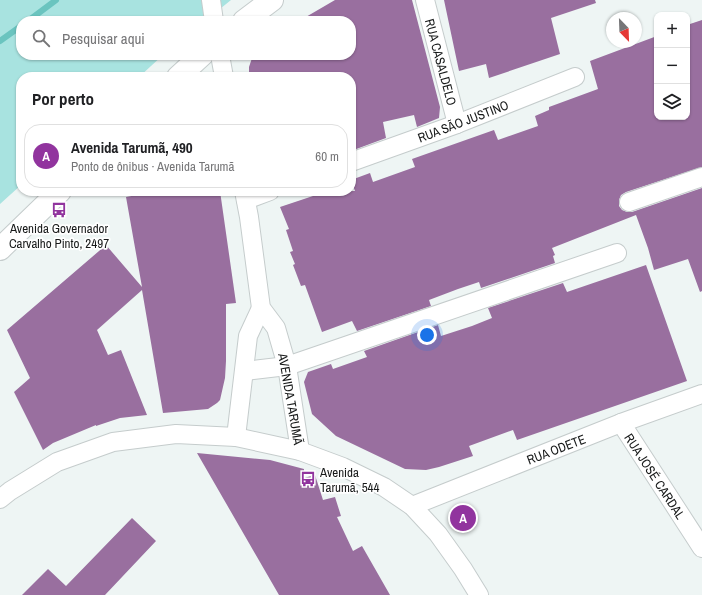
<!DOCTYPE html>
<html lang="pt">
<meta charset="utf-8">
<style>
body{margin:0;font-family:"Archivo Narrow",sans-serif;background:#f6f6f6;color:#202124}
.controls{position:absolute;right:12px;top:12px;display:grid;overflow:hidden;border-radius:8px;box-shadow:0 1px 3px #0004}
.controls button{width:36px;height:36px;display:grid;place-items:center;padding:0;border:0;border-bottom:1px solid #e0e0e0;background:#fff;color:#202124;font:20px sans-serif}
.compass{position:absolute;left:606px;top:12px;width:36px;height:36px;border-radius:50%;background:#fff;box-shadow:0 1px 3px #0004;rotate:157deg}
.you{position:absolute;left:427px;top:335px;width:14px;height:14px;margin:-10px;border:3px solid #fff;border-radius:50%;background:#1a73e8;box-shadow:0 0 0 6px #1a73e833}
.badge{display:grid;place-items:center;width:26px;height:26px;border-radius:50%;background:#91349e;color:#fff;font-size:13px;font-weight:700}
.pin{position:absolute;translate:-50% -50%;border:2px solid #fff;box-shadow:0 1px 4px #0006}
.list{margin:0;padding:0;list-style:none}
h2{display:flex;justify-content:space-between;align-items:center;height:52px;margin:0;padding:0 16px;font-size:17px}
h2 small{font-size:13px;font-weight:400;color:#757577}
.list li{display:grid;grid-template-columns:26px 1fr auto;gap:12px;align-items:center;box-sizing:border-box;height:64px;margin:0 8px 8px;padding:0 8px;border:1px solid #e0e0e0;border-radius:16px}
.list b{display:block;font-size:15px;white-space:nowrap}
.list p{margin:0;font-size:13px;white-space:nowrap;color:#757577}
.list em{font-size:13px;font-style:normal;color:#757577}
.icon{flex:none;width:22px;height:22px;fill:none;stroke:currentColor;stroke-width:2;stroke-linecap:round;stroke-linejoin:round}
.map{position:relative;flex:none;width:702px;height:595px;overflow:hidden}
.search{position:absolute;background:#fff;box-shadow:0 1px 3px #0004;left:16px;top:16px;width:340px;height:44px;display:flex;align-items:center;gap:10px;box-sizing:border-box;padding:0 14px;border-radius:16px;color:#757577;font-size:15px}
.panel{position:absolute;background:#fff;box-shadow:0 1px 3px #0004;left:16px;top:72px;width:340px;height:124px;border-radius:16px}
.map>svg:first-child{display:block}
.green{fill:#a8e3e0}
.lines{fill:none;stroke-linecap:round;stroke-linejoin:round}
.stream{stroke:#6ac4bf;stroke-width:6}
.building{fill:#996f9f}
.street-casing{stroke:#c5cccc;stroke-width:20}
.primary-casing{stroke:#c5cccc;stroke-width:24}
.street{stroke:#fff;stroke-width:18}
.primary{stroke:#fff;stroke-width:22}
.labels{text-anchor:middle;stroke-width:3.5;stroke-linejoin:round;paint-order:stroke}
.street-label{font-size:13px;fill:#171919;stroke:#fff}
.poi-label{font-size:13px;fill:#171919;stroke:#fff}
</style>
<div class="map">
<svg width="702" height="595" viewBox="0 0 702 595">
<rect width="100%" height="100%" fill="#eef5f4"/>
<polygon class="green" points="0,0 231,0 205,21 21,21 21,55 163,55 139,77 21,77 21,185 0,204"/>
<g class="lines">
<g class="stream">
<polyline points="28,21 56,0"/>
<polyline points="0,41 21,26"/>
</g>
</g>
<g class="building">
<polygon points="335,0 412,0 440,107 439,118 417,127 414,115 383,122 386,138 351,151 351,77 249,77 249,67 253,55 351,55 351,21 299,21"/>
<polygon points="444,0 595,0 596,3 551,18 560,54 489,78 486,64 459,71"/>
<polygon points="702,20 702,167 626,192 621,195 619,200 619,206 622,210 627,212 632,212 702,188 702,291 700,292 688,259 654,270 648,248 636,215 552,248 555,255 553,256 555,263 481,288 479,282 458,289 429,300 431,306 357,331 352,321 322,332 305,285 301,286 293,265 295,264 290,252 293,251 286,230 289,229 280,207 313,196 311,191 355,191 351,180 370,173 373,182 415,167 412,159 494,130 498,140 538,126 535,116 549,110 549,107 598,89 590,61 657,36 657,117 687,117 687,25"/>
<polygon points="158,191 220,191 236,303 226,304 226,361 225,378 220,400 217,403 208,409 163,413 142,290 97,330 108,355 121,350 147,415 120,418 96,426 96,425 53,443 43,450 14,392 30,378 7,330 106,245 142,287 126,197"/>
<polygon points="646,265 687,381 517,440 513,430 469,446 473,456 439,467 426,470 405,469 336,436 312,414 304,382 308,372 331,364 333,369 367,357 364,351 438,325 441,336 472,326 492,318 488,308 563,283 567,292"/>
<polygon points="197,453 270,460 304,469 304,478 315,475 323,500 335,497 341,516 337,517 353,551 362,546 390,595 279,595"/>
<polygon points="132,518 156,541 105,595 22,595 48,569 66,586"/>
</g>
<g class="lines">
<defs>
<g id="street">
<polyline points="211,0 214,21"/>
<polyline points="425,0 457,124"/>
<polyline points="220,55 224,77"/>
<polyline points="351,162 457,124 575,77"/>
<polyline points="244,191 249,217 261,308 276,328 287,366 300,451"/>
<polyline points="246,200 270,191"/>
<polyline points="629,202 702,177"/>
<polyline points="245,371 287,366 617,253"/>
<polyline points="621,423 702,548"/>
<polyline points="236,437 248,336 261,308"/>
<polyline points="0,499 10,491 57,462 113,442 176,434 236,437 300,451 343,467 384,487 412,506 438,534 463,569 479,595"/>
<polyline points="412,506 621,423 702,394"/>
</g>
<g id="primary">
<polyline points="244,21 272,0"/>
<polyline points="178,77 202,55"/>
<polyline points="0,249 60,191"/>
</g>
</defs>
<use href="#street" class="street-casing"/>
<use href="#primary" class="primary-casing"/>
<use href="#street" class="street"/>
<use href="#primary" class="primary"/>
</g>
<defs>
<symbol id="bus-bare" viewBox="-9 -9 18 18"><path d="M-5-6H5V4H4V6H2V4H-2V6H-4V4H-5ZM-3.5-4V0h7V-4ZM-3.5 1.2v1.5H-2V1.2ZM2 1.2v1.5H3.5V1.2Z" fill="#91349e" stroke="#fff" stroke-width="2.5" paint-order="stroke"/></symbol>
</defs>
<g fill-rule="evenodd">
<use href="#bus-bare" x="48" y="199" width="22" height="22"/>
<use href="#bus-bare" x="297" y="468" width="22" height="22"/>
</g>
<g class="labels">
<g class="street-label">
<text transform="translate(441 62) rotate(75)" y="5">RUA CASALDELO</text>
<text transform="translate(463 121) rotate(-21)" y="5">RUA SÃO JUSTINO</text>
<text transform="translate(291 399) rotate(80)" y="5">AVENIDA TARUMÃ</text>
<text transform="translate(556 449) rotate(-21)" y="5">RUA ODETE</text>
<text transform="translate(655 476) rotate(57)" y="5">RUA JOSÉ CARDAL</text>
</g>
<g class="poi-label">
<text x="59" y="233">Avenida Governador<tspan x="59" dy="15">Carvalho Pinto, 2497</tspan></text>
<text x="320" y="477" text-anchor="start">Avenida<tspan x="320" dy="15">Tarumã, 544</tspan></text>
</g>
</g>
</svg>
<div class="controls">
<button>+</button>
<button>−</button>
<button><svg class="icon" aria-label="layers" viewBox="0 0 24 24"><path d="M12 4l9 5-9 5-9-5zM3 14l9 5 9-5"/></svg></button>
</div>
<svg class="compass" viewBox="-18 -18 36 36"><path d="M0-13l5 13h-10z" fill="#e53935"/><path d="M0 13l5-13h-10z" fill="#757577"/></svg>
<div class="you"></div>
<div class="pin badge" style="left:463px;top:518px">A</div>
<div class="search"><svg class="icon" aria-label="search" viewBox="0 0 24 24"><circle cx="10" cy="10" r="6"/><path d="M15 15l6 6"/></svg>Pesquisar aqui</div>
<section class="panel">
<h2>Por perto<small></small></h2>
<ul class="list">
<li><span class="badge">A</span><div><b>Avenida Tarumã, 490</b><p>Ponto de ônibus · Avenida Tarumã</p></div><em>60 m</em></li>
</ul>
</section>
</div>
